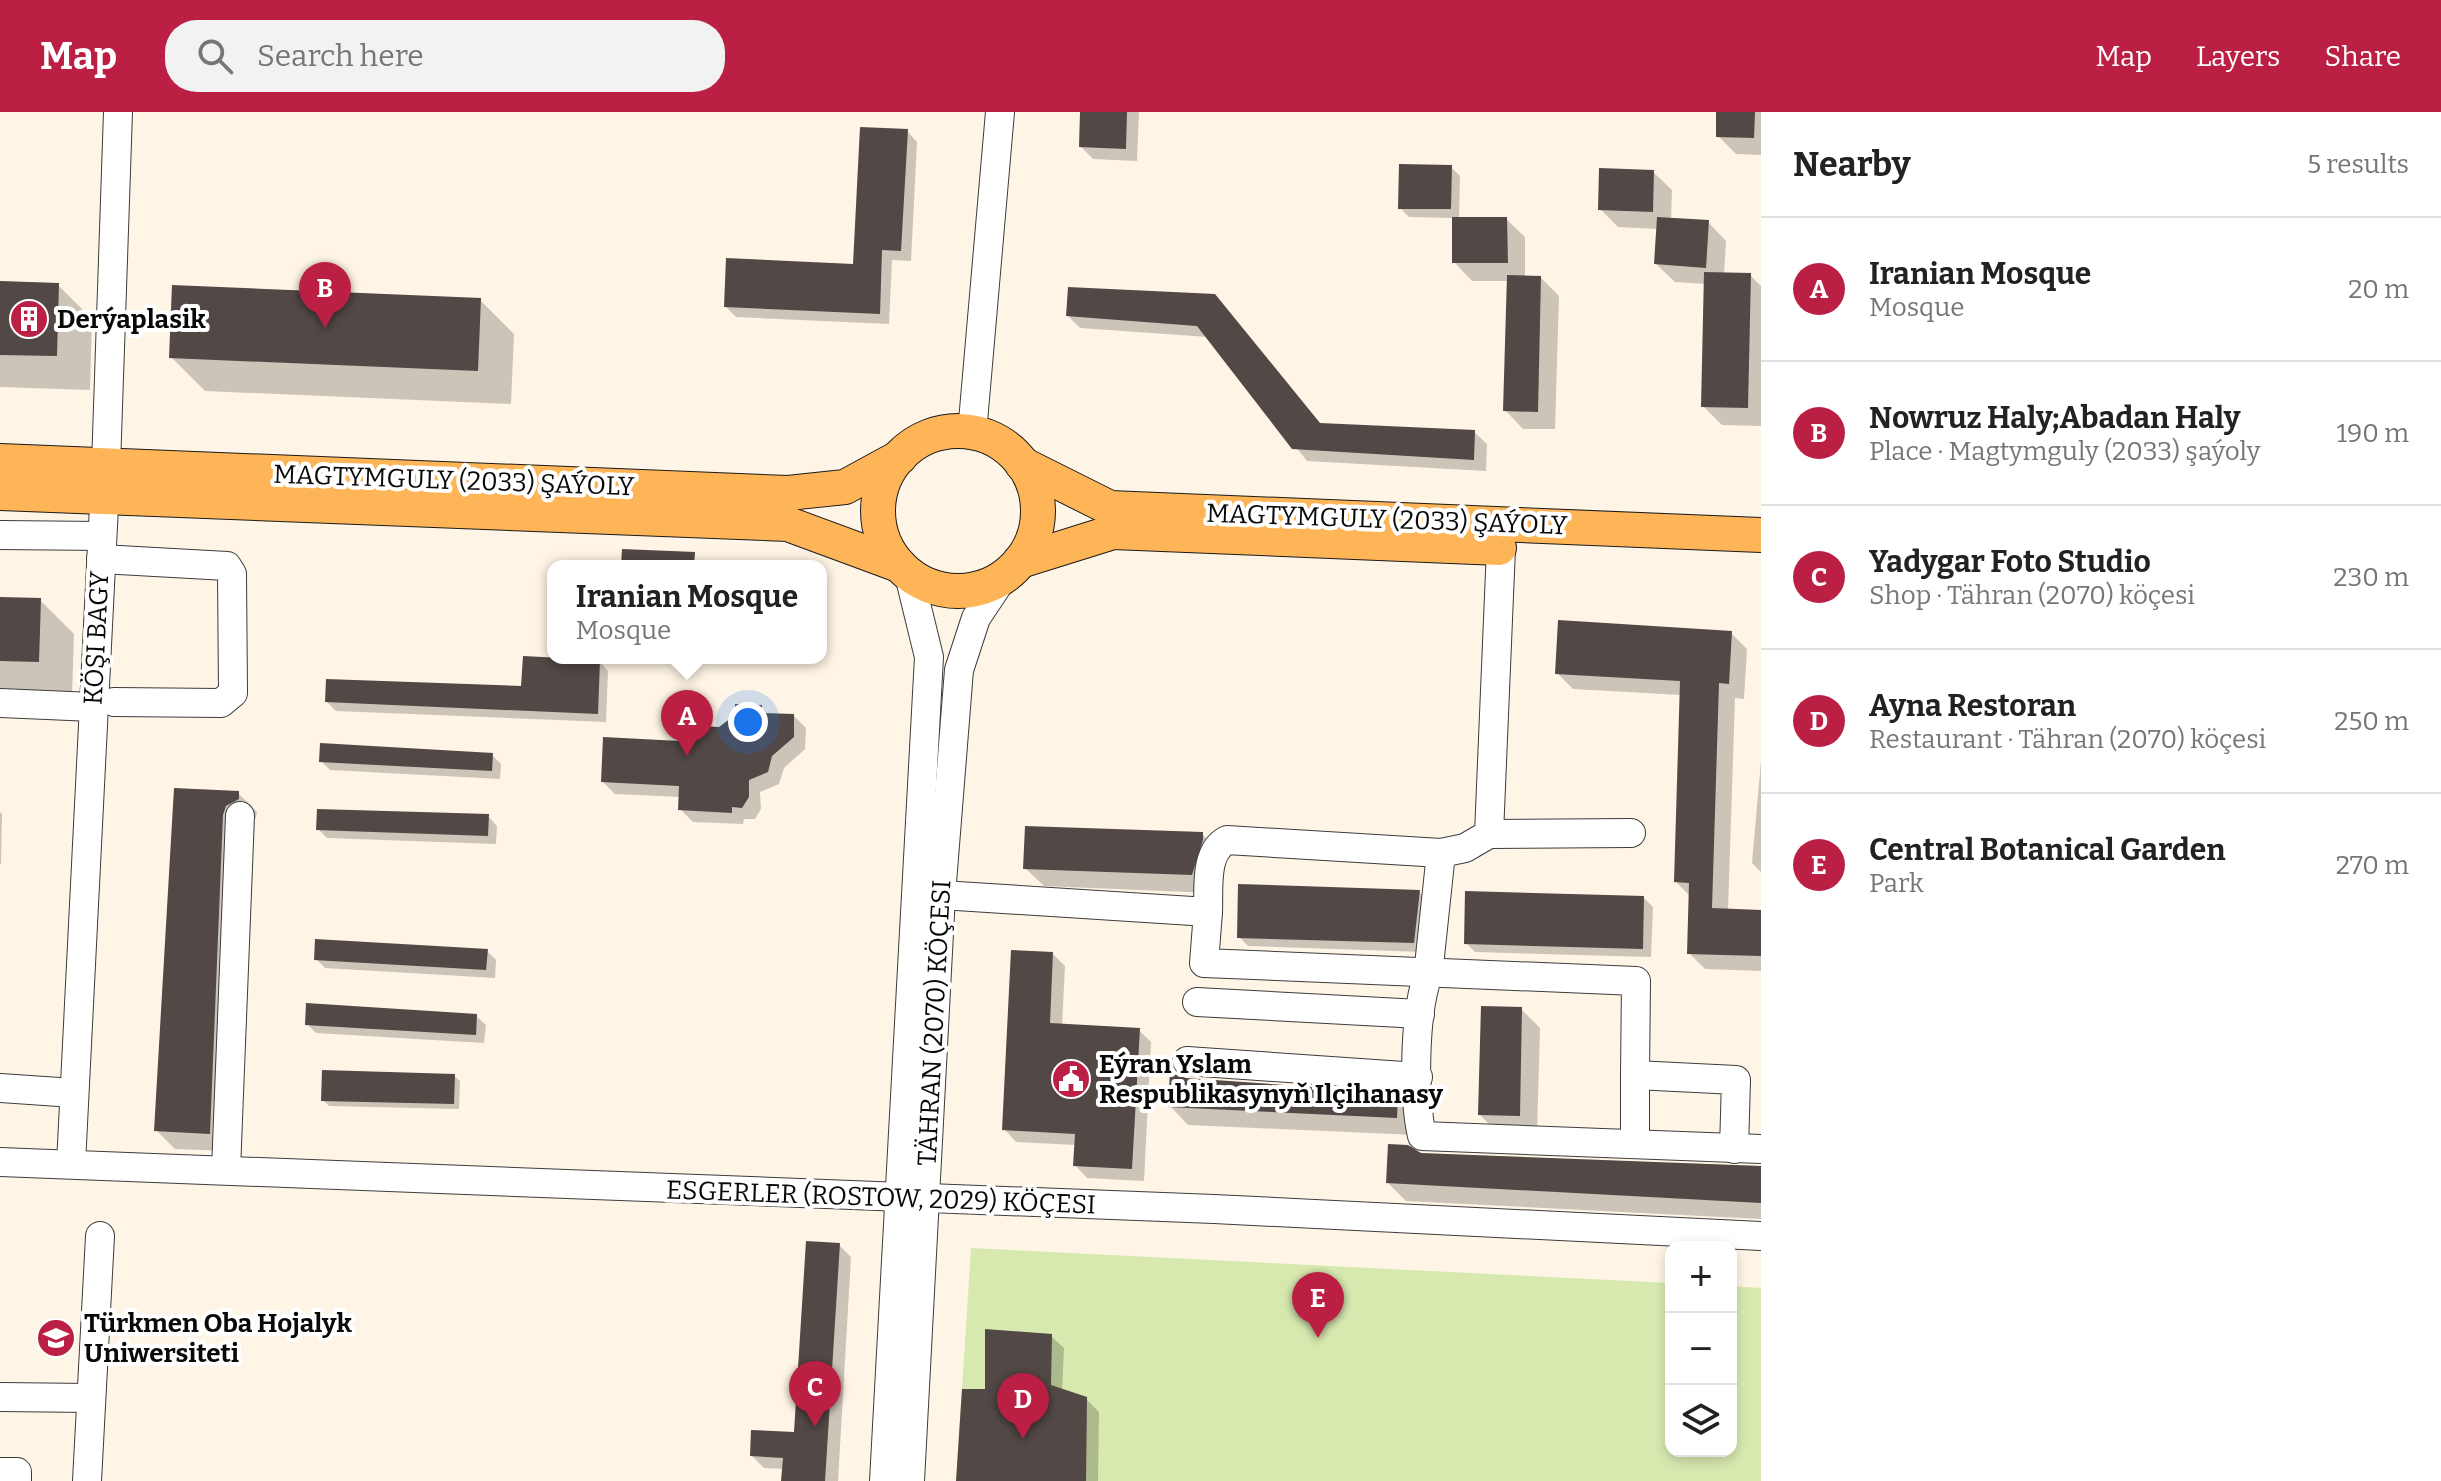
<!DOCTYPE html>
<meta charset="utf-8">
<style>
body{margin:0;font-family:Bitter,serif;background:#f2f2f2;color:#222}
.controls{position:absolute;right:24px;bottom:24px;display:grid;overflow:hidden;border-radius:16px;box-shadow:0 4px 12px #0003}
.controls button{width:72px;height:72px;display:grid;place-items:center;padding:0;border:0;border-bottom:2px solid #e0e0e0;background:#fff;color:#222;font:40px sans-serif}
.you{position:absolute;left:748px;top:610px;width:28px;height:28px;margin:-20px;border:6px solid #fff;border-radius:50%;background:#1a73e8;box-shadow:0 0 0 12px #1a73e833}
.badge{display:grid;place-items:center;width:52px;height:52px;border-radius:50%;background:#bc1f44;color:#fff;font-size:26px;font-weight:700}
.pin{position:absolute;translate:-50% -66px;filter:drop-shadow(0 2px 4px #0008)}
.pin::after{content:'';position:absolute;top:42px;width:28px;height:24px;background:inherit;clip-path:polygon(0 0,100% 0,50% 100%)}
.popup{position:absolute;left:547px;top:448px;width:280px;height:104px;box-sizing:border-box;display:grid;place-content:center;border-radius:16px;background:#fff;filter:drop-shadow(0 2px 6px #0005);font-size:26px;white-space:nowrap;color:#767676}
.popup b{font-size:30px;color:#222}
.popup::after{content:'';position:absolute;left:50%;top:100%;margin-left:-16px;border:16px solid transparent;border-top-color:#fff}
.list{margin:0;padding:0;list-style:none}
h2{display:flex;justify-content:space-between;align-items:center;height:104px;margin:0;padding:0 32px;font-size:34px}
h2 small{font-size:26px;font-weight:400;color:#767676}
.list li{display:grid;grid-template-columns:52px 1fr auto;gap:24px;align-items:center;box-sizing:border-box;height:144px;padding:0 32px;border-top:2px solid #e0e0e0}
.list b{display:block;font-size:30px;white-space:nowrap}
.list p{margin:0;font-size:26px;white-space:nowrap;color:#767676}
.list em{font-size:26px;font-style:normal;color:#767676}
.icon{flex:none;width:44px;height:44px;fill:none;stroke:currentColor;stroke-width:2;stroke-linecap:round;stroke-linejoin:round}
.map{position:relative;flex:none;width:1761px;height:1369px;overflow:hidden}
header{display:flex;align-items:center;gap:48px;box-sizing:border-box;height:112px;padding:0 40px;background:#bc1f44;color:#fff}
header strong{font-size:38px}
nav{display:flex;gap:44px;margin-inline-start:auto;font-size:28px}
.search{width:560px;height:72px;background:#f2f2f2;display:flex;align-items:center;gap:20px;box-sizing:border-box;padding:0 28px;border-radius:32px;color:#767676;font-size:30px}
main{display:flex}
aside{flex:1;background:#fff}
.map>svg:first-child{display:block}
.green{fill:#d8e9b0}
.shadow{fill:#0003}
.building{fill:#524846}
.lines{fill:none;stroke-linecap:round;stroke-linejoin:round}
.minor-casing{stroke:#3c3c3c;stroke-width:30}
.major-casing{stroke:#1a1a1a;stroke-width:36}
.minor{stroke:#fff;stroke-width:28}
.major{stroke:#fdb558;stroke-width:34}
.labels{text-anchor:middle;stroke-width:8;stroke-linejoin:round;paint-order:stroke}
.poi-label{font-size:26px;font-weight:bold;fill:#090909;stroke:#fff;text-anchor:start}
.street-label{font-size:26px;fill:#090909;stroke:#fff}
</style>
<header>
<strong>Map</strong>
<div class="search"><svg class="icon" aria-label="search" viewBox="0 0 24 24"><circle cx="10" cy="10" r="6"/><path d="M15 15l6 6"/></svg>Search here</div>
<nav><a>Map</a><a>Layers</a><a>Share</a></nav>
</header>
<main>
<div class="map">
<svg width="1761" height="1369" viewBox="0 0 1761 1369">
<rect width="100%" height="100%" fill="#fff5e6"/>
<polygon class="green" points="971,1136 1671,1171 1671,1339 1731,1339 1731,1174 1761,1176 1761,1369 956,1369"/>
<g class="shadow">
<polygon points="1082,0 1139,0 1137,49 1093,47 1081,35"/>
<polygon points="1718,0 1761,0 1761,43 1736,42 1718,24"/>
<polygon points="907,19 917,30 911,149 892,148 889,212 736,205 726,195 855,154"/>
<polygon points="1451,55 1460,64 1459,107 1506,107 1525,125 1525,165 1541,166 1559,184 1555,317 1523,317 1505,298 1509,169 1472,169 1454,150 1454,106 1409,105 1400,96"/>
<polygon points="1653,60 1672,78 1671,108 1708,110 1726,129 1724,163 1750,163 1761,174 1761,314 1722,313 1703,294 1706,172 1675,170 1656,152 1659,117 1618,115 1600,97"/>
<polygon points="0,171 58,173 92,207 90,278 0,275"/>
<polygon points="1214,184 1322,314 1474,320 1487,332 1486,359 1307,349 1208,225 1080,216 1068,204"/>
<polygon points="480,188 514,222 511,292 205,279 171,245"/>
<polygon points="0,487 40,488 74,522 72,583 0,581"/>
<polygon points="1731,521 1747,537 1744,587 1735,586 1728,799 1761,800 1761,859 1705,857 1689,841 1690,784 1676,770 1681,583 1573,577 1557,561"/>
<polygon points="599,549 608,559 606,610 336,599 327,590 523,576"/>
<polygon points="761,595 770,604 794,604 806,616 805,637 784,656 779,672 760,680 761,697 755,707 744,707 743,712 693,710 680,697 681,685 615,682 603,670"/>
<polygon points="492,643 501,652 500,667 330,658 321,649"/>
<polygon points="1761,649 1761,760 1752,751"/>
<polygon points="175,678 238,681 257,700 256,706 244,712 228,1039 175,1037 156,1018"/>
<polygon points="0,700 2,702 1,752 0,752"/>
<polygon points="488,704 497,714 496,732 327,726 318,717"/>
<polygon points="1202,722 1220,741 1210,781 1044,774 1025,756"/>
<polygon points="1419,780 1428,789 1423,840 1248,834 1239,825"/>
<polygon points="1644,786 1653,795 1651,845 1475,840 1466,831"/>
<polygon points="487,839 496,848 495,866 325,856 316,847"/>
<polygon points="1053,842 1065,854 1062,914 1139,918 1151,930 1144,1069 1087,1066 1075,1053 1076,1033 1016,1030 1004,1017"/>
<polygon points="1521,897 1540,916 1537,1022 1498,1021 1480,1003"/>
<polygon points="476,904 486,913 484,931 316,921 307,912"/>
<polygon points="454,964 460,969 459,997 329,994 323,988"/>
<polygon points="1185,968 1398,983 1416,1001 1415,1023 1188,1013 1170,994"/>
<polygon points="1421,1043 1761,1054 1761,1107 1406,1089 1388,1071"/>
<polygon points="839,1133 851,1145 838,1369 783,1369 784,1357 764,1356 752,1344 795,1322"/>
<polygon points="1051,1224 1064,1236 1062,1279 1086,1287 1099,1300 1098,1369 958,1369 987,1279"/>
</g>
<g class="building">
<polygon points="1080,0 1127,0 1126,37 1079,35"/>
<polygon points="1716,0 1755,0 1754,26 1716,25"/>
<polygon points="860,15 908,17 901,139 882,138 880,202 724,195 726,146 853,152"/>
<polygon points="1399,52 1452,53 1451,97 1398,97"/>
<polygon points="1599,56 1654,58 1653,100 1598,98"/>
<polygon points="1452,105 1507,105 1508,151 1452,151"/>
<polygon points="1657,105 1709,108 1706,156 1654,152"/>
<polygon points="1704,160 1751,161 1748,296 1701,295"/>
<polygon points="1507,163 1541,164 1538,300 1503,299"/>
<polygon points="0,169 59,171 57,244 0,243"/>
<polygon points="172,173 481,186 478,259 169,246"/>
<polygon points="1068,175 1215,182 1320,311 1475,318 1474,348 1292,337 1197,214 1066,204"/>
<polygon points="622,437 695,440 694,454 621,454"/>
<polygon points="0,485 41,486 39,550 0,549"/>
<polygon points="1558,508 1732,519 1729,572 1719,571 1712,796 1761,798 1761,844 1687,842 1689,771 1674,770 1680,569 1555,562"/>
<polygon points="523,544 600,548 598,602 325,590 326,567 521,574"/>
<polygon points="735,592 762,593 762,601 794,602 794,625 772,644 768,660 749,668 749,685 742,696 732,695 732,701 678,698 679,674 601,670 603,625 680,629 681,619 687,620 688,613 719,615 735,603"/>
<polygon points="320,631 493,641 492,659 319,650"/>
<polygon points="174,676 239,679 239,687 226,694 223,703 210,1022 154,1019"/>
<polygon points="317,697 489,702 488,724 316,718"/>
<polygon points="1025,714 1203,720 1203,728 1192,763 1023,757"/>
<polygon points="1238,772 1420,778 1414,831 1237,826"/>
<polygon points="1465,779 1644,784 1643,837 1464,832"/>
<polygon points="315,827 488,837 486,858 314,848"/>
<polygon points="1011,838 1053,840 1050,911 1140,916 1132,1057 1073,1054 1075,1022 1002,1018"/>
<polygon points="306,891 477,902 476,923 305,913"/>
<polygon points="1481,894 1522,895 1520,1004 1478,1003"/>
<polygon points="322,958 455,962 454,992 321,989"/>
<polygon points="1170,961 1186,966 1398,981 1397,1006 1168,995"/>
<polygon points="1388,1032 1408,1033 1421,1041 1761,1054 1761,1091 1386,1071"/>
<polygon points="806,1129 840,1131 825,1369 781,1369 783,1346 750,1344 751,1318 794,1320"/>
<polygon points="985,1217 1052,1222 1051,1273 1087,1285 1086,1369 956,1369 962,1277 985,1277"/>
</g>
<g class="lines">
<defs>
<g id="minor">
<polyline points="972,321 1000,0"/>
<polyline points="0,423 102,424"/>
<path d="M1501 436 1489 722 1465 736 1441 741 1428 863C1414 902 1413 984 1422 1024L1761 1037"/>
<polyline points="101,447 227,454 232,462 233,581 221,591 114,590"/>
<polyline points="0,591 93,595"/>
<polyline points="1489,722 1631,721"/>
<polyline points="941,783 1208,800 1204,851 1636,869 1635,963 1736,968 1734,1037"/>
<path d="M1208 800C1209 777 1204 740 1227 728L1441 741"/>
<polyline points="1197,890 1420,902"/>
<polyline points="1187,949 1418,965"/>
<polyline points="1635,963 1635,1032"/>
<polyline points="0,976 74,981"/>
<polyline points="0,1050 1214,1097 1761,1124"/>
<polyline points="71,1052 106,354 118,0"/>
<polyline points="226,1058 240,704"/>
<polyline points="0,1285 91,1286"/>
<polyline points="0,1360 17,1360 17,1369"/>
<polyline points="87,1369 100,1124"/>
<polyline points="884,1369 929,545 909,463"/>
<polyline points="910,1369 941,783 959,558 976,506 1004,464"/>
</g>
<g id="major">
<circle cx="958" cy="399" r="80"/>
<polyline points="0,349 788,381 845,375 900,345"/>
<polyline points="1022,352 1110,396 1761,423"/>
<polyline points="0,381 788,412 899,453"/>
<polyline points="1020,449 1113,420 1499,436"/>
</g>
</defs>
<use href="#minor" class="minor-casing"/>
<use href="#major" class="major-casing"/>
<use href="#minor" class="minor"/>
<use href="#major" class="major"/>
</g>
<defs>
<symbol id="building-disc" viewBox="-11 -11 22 22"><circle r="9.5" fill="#bc1f44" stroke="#fff"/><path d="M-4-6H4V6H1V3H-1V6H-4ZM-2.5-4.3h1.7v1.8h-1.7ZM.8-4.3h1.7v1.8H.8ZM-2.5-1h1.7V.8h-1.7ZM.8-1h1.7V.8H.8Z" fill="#fff"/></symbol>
<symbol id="civic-disc" viewBox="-11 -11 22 22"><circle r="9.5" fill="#bc1f44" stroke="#fff"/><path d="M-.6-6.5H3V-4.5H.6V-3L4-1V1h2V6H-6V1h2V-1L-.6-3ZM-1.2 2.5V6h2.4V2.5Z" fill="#fff"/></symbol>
<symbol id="university-disc" viewBox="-11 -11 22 22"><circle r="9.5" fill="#bc1f44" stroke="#fff"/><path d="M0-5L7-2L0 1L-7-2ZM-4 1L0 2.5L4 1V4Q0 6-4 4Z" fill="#fff"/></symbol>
</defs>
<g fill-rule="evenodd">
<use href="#building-disc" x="7" y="185" width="44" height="44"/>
<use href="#civic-disc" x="1049" y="945" width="44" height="44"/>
<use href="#university-disc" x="34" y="1204" width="44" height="44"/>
</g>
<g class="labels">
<g class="poi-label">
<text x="57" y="216">Derýaplasik</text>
<text x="1099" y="961">Eýran Yslam<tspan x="1099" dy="30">Respublikasynyň Ilçihanasy</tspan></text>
<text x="84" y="1220">Türkmen Oba Hojalyk<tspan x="84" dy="30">Uniwersiteti</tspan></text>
</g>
<g class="street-label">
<text transform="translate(454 368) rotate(2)" y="9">MAGTYMGULY (2033) ŞAÝOLY</text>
<text transform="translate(1387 407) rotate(2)" y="9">MAGTYMGULY (2033) ŞAÝOLY</text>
<text transform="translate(96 526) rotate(-87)" y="9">KÖŞI BAGY</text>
<text transform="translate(934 911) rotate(-87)" y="9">TÄHRAN (2070) KÖÇESI</text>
<text transform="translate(881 1085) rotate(2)" y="9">ESGERLER (ROSTOW, 2029) KÖÇESI</text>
</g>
</g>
</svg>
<div class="controls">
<button>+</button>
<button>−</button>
<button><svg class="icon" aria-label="layers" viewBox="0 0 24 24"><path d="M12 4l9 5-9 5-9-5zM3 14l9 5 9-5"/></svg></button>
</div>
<div class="you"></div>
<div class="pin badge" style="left:687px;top:644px">A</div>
<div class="popup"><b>Iranian Mosque</b>Mosque</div>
<div class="pin badge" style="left:325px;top:216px">B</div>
<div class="pin badge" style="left:815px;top:1315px">C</div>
<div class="pin badge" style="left:1023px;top:1327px">D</div>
<div class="pin badge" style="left:1318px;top:1226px">E</div>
</div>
<aside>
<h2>Nearby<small>5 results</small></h2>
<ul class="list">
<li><span class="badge">A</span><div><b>Iranian Mosque</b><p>Mosque</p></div><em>20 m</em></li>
<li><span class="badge">B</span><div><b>Nowruz Haly;Abadan Haly</b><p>Place · Magtymguly (2033) şaýoly</p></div><em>190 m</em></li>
<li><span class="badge">C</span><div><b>Yadygar Foto Studio</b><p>Shop · Tähran (2070) köçesi</p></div><em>230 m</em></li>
<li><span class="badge">D</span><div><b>Ayna Restoran</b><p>Restaurant · Tähran (2070) köçesi</p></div><em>250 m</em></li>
<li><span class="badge">E</span><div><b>Central Botanical Garden</b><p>Park</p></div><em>270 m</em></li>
</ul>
</aside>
</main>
